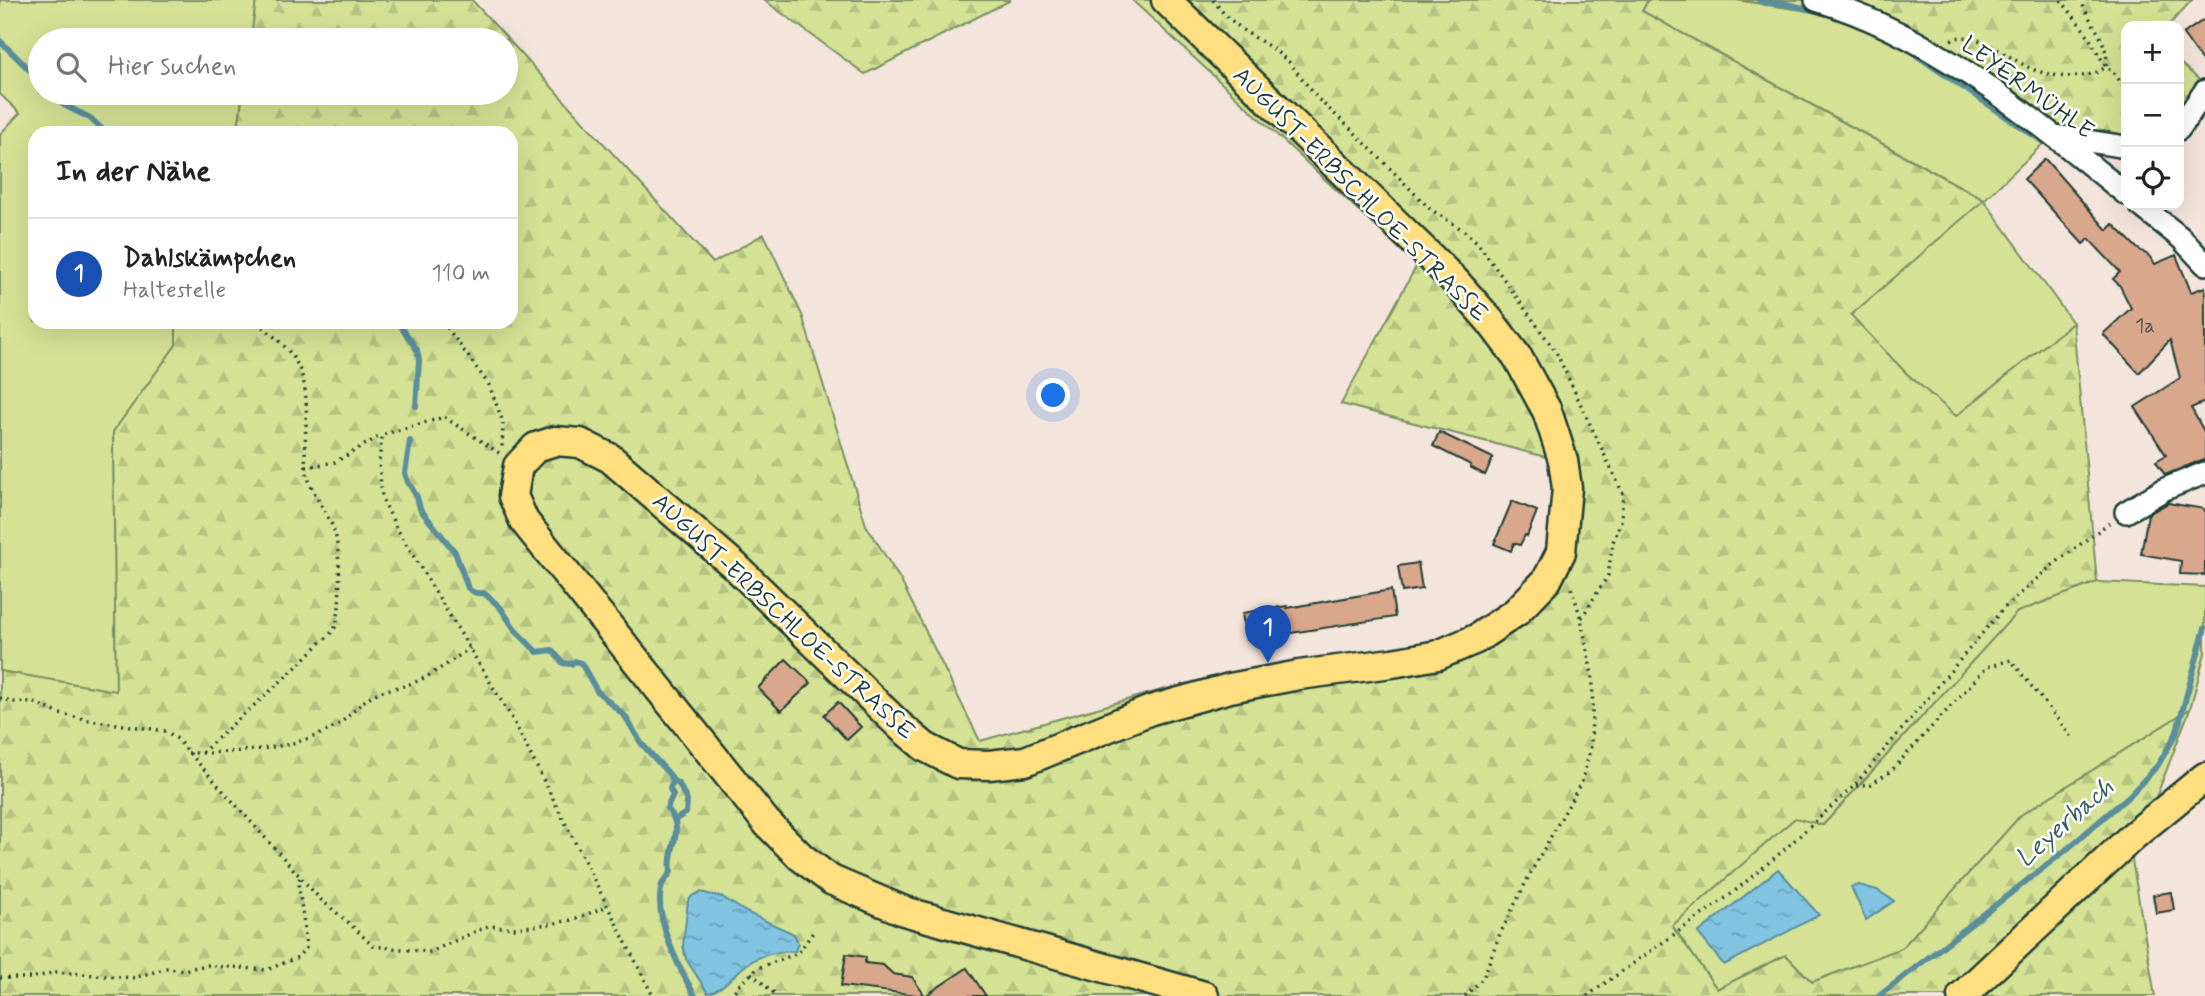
<!DOCTYPE html>
<html lang="de">
<meta charset="utf-8">
<style>
body{margin:0;font-family:Mynerve,sans-serif;background:#f2f2f2;color:#222}
.controls{position:absolute;right:21px;top:21px;display:grid;overflow:hidden;border-radius:14px;box-shadow:0 7px 28px #0002}
.controls button{width:63px;height:63px;display:grid;place-items:center;padding:0;border:0;border-bottom:2px solid #e0e0e0;background:#fff;color:#222;font:35px sans-serif}
.you{position:absolute;left:1054px;top:396px;width:24px;height:24px;margin:-18px;border:5px solid #fff;border-radius:50%;background:#1a73e8;box-shadow:0 0 0 10px #1a73e833}
.badge{display:grid;place-items:center;width:46px;height:46px;border-radius:50%;background:#d93025;color:#fff;font-size:23px;font-weight:700}
.pin{position:absolute;translate:-50% -58px;filter:drop-shadow(0 2px 4px #0008)}
.pin::after{content:'';position:absolute;top:37px;width:24px;height:21px;background:inherit;clip-path:polygon(0 0,100% 0,50% 100%)}
.list{margin:0;padding:0;list-style:none}
h2{display:flex;justify-content:space-between;align-items:center;height:91px;margin:0;padding:0 28px;font-size:30px}
h2 small{font-size:23px;font-weight:400;color:#767676}
.list li{display:grid;grid-template-columns:46px 1fr auto;gap:21px;align-items:center;box-sizing:border-box;height:112px;padding:0 28px;border-top:2px solid #e0e0e0}
.list b{display:block;font-size:26px;white-space:nowrap}
.list p{margin:0;font-size:23px;white-space:nowrap;color:#767676}
.list em{font-size:23px;font-style:normal;color:#767676}
.icon{flex:none;width:38px;height:38px;fill:none;stroke:currentColor;stroke-width:2;stroke-linecap:round;stroke-linejoin:round}
.map{position:relative;flex:none;width:2205px;height:996px;overflow:hidden}
.search{position:absolute;background:#fff;box-shadow:0 7px 28px #0002;left:28px;top:28px;width:490px;height:77px;display:flex;align-items:center;gap:18px;box-sizing:border-box;padding:0 24px;border-radius:38px;color:#767676;font-size:26px}
.panel{position:absolute;background:#fff;box-shadow:0 7px 28px #0002;left:28px;top:126px;width:490px;height:203px;border-radius:21px}
.map>svg:first-child{display:block}
.grass{fill:#d5e295;stroke:#7a9064;stroke-width:2}
.forest{fill:url(#forest-firs);stroke:#7a9064;stroke-width:2}
.water{fill:url(#water-ripples);stroke:#5a8e9c;stroke-width:2}
.lines{fill:none;stroke-linecap:round;stroke-linejoin:round}
.stream{stroke:#5a8e9c;stroke-width:6}
.building{fill:#d9a78c;stroke:#1f3d34;stroke-width:2}
.minor-casing{stroke:#1f3d34;stroke-width:26}
.major-casing{stroke:#1f3d34;stroke-width:33}
.path{stroke:#1f3d34;stroke-width:3.5;stroke-dasharray:2 5;stroke-linecap:butt}
.minor{stroke:#fff;stroke-width:21}
.major{stroke:#ffdf80;stroke-width:28}
.labels{text-anchor:middle;stroke-width:5;stroke-linejoin:round;paint-order:stroke}
.number-label{font-size:21px;fill:#4e584a}
.street-label{font-size:24px;fill:#1f3d34;stroke:#fff}
.water-label{font-size:26px;font-style:italic;fill:#385f60;stroke:#fff}
</style>
<div class="map">
<svg width="2205" height="996" viewBox="0 0 2205 996">
<defs>
<pattern id="forest-firs" width="22" height="20" patternUnits="userSpaceOnUse" patternTransform="scale(1.75)"><rect width="22" height="20" fill="#d5e295"/><path d="M5 1l3.5 6h-7zM16 11l3.5 6h-7z" fill="#b6c381"/></pattern>
<pattern id="water-ripples" width="26" height="14" patternUnits="userSpaceOnUse" patternTransform="scale(1.75)"><rect width="26" height="14" fill="#81c4e2"/><path d="M2 4q2-2 4 0t4 0M15 11q2-2 4 0t4 0" fill="none" stroke="#69a0b8"/></pattern>
</defs>
<rect width="100%" height="100%" fill="#f4e5dc"/>
<filter id="ink" filterUnits="userSpaceOnUse"><feTurbulence type="fractalNoise" baseFrequency=".0143" numOctaves="2"/><feDisplacementMap in="SourceGraphic" scale="14" xChannelSelector="R" yChannelSelector="G"/><feConvolveMatrix kernelMatrix="1 2 1 2 8 2 1 2 1" color-interpolation-filters="sRGB"/></filter>
<g filter="url(#ink)">
<g class="grass">
<polygon points="0,0 256,0 251,40 40,40 40,93 243,93 238,129 247,133 35,133 35,322 176,322 176,345 113,432 116,692 0,671 0,134 20,113 0,94"/>
<polygon points="1648,0 1737,0 1809,11 1846,21 1922,56 2047,140 1984,200 2073,323 1956,417 1906,373 1850,315 1983,199 1642,11"/>
<polygon points="2097,582 2205,587 2205,653 2190,709 2021,815 1902,948 1812,982 1786,955 1717,989 1672,925 1796,817 1823,825 2017,612"/>
</g>
<g class="forest">
<polygon points="256,0 472,0 713,263 764,234 802,315 866,525 900,579 980,741 1165,689 1264,668 1426,648 1492,617 1541,568 1550,539 1556,499 1550,458 1341,404 1417,265 1132,0 1648,0 1642,11 1984,200 1851,315 1906,373 1956,416 2073,323 2097,582 2017,612 1823,825 1795,818 1672,926 1717,989 1786,955 1812,982 1902,948 2021,815 2190,709 2132,860 2155,996 0,996 0,671 116,691 113,432 176,345 176,322 511,322 511,133 247,133 238,129 243,93 506,93 506,40 251,40"/>
<polygon points="764,0 1011,0 865,74"/>
<polygon points="1737,0 2192,0 2168,26 2126,26 2126,143 2047,140 1922,56 1846,21 1809,11"/>
<polygon points="2179,62 2205,85 2179,127"/>
</g>
<g class="water">
<polygon points="1778,869 1819,915 1724,965 1698,933"/>
<polygon points="1859,885 1877,890 1894,901 1866,920 1851,887"/>
<path d="M700 892 722 897 746 912 794 934 798 943 795 951C780 952 766 953 752 961 736 970 726 989 708 993L686 959 683 946 688 901 692 896Z"/>
</g>
<g class="lines">
<g class="stream">
<polyline points="1759,0 1764,3 1786,4 1817,11"/>
<polyline points="0,41 40,80"/>
<polyline points="1916,55 2042,141"/>
<polyline points="59,98 64,105 90,118 106,133"/>
<polyline points="398,322 417,350 419,360 416,406"/>
<path d="M410 441 405 473 408 482 417 497 420 509 455 552 468 588C473 593 477 594 484 593L500 607 516 631 537 652 552 650 563 663 571 664 575 661 581 663 597 691 625 716 641 743 669 774 673 781 670 789 673 795 667 808C687 831 667 845 671 872 669 876 663 881 662 885 652 916 680 970 695 996"/>
<polyline points="673,781 679,784 687,801 686,813 676,819"/>
<polyline points="1879,996 2066,850 2130,795 2158,765 2176,734 2205,628"/>
</g>
</g>
<g class="building">
<polygon points="2205,19 2205,65 2183,34"/>
<polygon points="2045,159 2107,230 2113,224 2137,248 2149,256 2155,264 2176,255 2191,292 2205,287 2205,402 2191,408 2205,433 2205,459 2202,460 2165,475 2156,461 2166,455 2135,407 2180,378 2170,340 2139,373 2103,334 2131,308 2120,286 2113,279 2120,272 2089,239 2083,244 2024,179"/>
<polygon points="1439,432 1493,458 1485,475 1470,467 1471,465 1433,446"/>
<polygon points="1512,501 1537,511 1527,536 1525,535 1520,545 1514,543 1511,551 1494,544"/>
<polygon points="2168,503 2205,509 2205,575 2180,574 2181,561 2141,554 2148,514"/>
<polygon points="1418,563 1422,589 1402,592 1398,566"/>
<polygon points="1391,590 1395,617 1246,640 1242,613 1287,606 1287,608"/>
<polygon points="786,659 811,683 781,711 758,688"/>
<polygon points="838,702 861,727 847,740 824,715"/>
<polygon points="2171,892 2174,910 2156,913 2153,895"/>
<polygon points="846,954 866,957 865,963 883,965 893,974 912,977 925,996 841,986"/>
<polygon points="967,968 986,996 925,996"/>
</g>
<g class="lines">
<defs>
<g id="minor">
<path d="M1816 0C1935 35 2032 118 2126 194"/>
<polyline points="2179,129 2205,91"/>
<polyline points="2056,136 2126,147"/>
<polyline points="2140,205 2181,238 2205,264"/>
<polyline points="2126,512 2165,489 2205,473"/>
</g>
<g id="major">
<polyline points="1166,0 1454,280 1490,321 1518,358 1547,411 1563,460 1567,488 1561,552 1547,580 1516,612 1476,639 1438,655 1392,663 1299,675 1230,688 1151,710 1025,761 989,765 958,764 925,747 900,726 735,566 610,458 580,443 555,441 536,447 518,466 513,496 524,521 767,823 801,857 831,880 904,911 1204,996"/>
<polyline points="1962,996 2133,836 2205,777"/>
</g>
</defs>
<use href="#minor" class="minor-casing"/>
<use href="#major" class="major-casing"/>
<g class="path">
<polyline points="1213,0 1225,15 1244,31 1272,48 1289,62 1318,99 1351,129 1430,209 1463,230 1477,242 1556,352 1623,494 1621,521 1613,542 1608,575 1581,619"/>
<polyline points="2061,0 2087,34 2106,67 2113,71 2126,90"/>
<path d="M1951 40C1973 28 2007 57 2026 66 2049 78 2085 82 2106 67 2111 43 2088 22 2081 0"/>
<polyline points="443,322 489,385 503,422 502,447"/>
<polyline points="499,453 444,417 382,435 379,462 382,498 396,527 513,720 653,996"/>
<polyline points="306,467 335,462 382,435"/>
<polyline points="0,698 14,702 35,703 60,714 89,720 166,731 176,738 320,899 349,923 373,946 430,952 488,926 517,928 550,924 571,920 606,907"/>
<path d="M188 753C233 753 297 750 336 726 350 717 359 703 373 695 386 688 402 688 415 682 435 674 452 660 470 648"/>
<path d="M202 753C240 716 282 683 318 645 324 640 334 632 336 625 342 609 340 547 334 530 326 509 309 491 306 468 302 434 313 400 299 368 290 348 273 335 256 322"/>
<polyline points="1856,786 1871,784 1891,771 1987,667 2011,660 2071,736"/>
<polyline points="751,973 774,993"/>
<polyline points="0,978 32,978 56,972 134,978 167,968 184,970 207,965 267,970 298,957 306,948 304,924 298,882 300,877"/>
<polyline points="730,996 740,984 758,968 798,953 814,931"/>
<polyline points="1465,996 1483,978 1499,936 1531,872 1582,781 1591,746 1593,680 1581,619 1571,585"/>
<polyline points="1587,996 1730,895 1785,849 1854,786 2002,610 2050,567 2109,523"/>
</g>
<use href="#minor" class="minor"/>
<use href="#major" class="major"/>
</g>
</g>
<g class="labels">
<g class="number-label">
<text x="2145" y="332">1a</text>
</g>
<g class="street-label">
<text transform="translate(2028 87) rotate(36)" y="8">LEYERMÜHLE</text>
<text transform="translate(1361 194) rotate(45)" y="8">AUGUST-ERBSCHLOE-STRASSE</text>
<text transform="translate(784 616) rotate(43)" y="8">AUGUST-ERBSCHLOE-STRASSE</text>
</g>
<g class="water-label">
<text transform="translate(2064 822) rotate(-41)" y="9">Leyerbach</text>
</g>
</g>
</svg>
<div class="controls">
<button>+</button>
<button>−</button>
<button><svg class="icon" aria-label="locate" viewBox="0 0 24 24"><circle cx="12" cy="12" r="6"/><path d="M12 2v4M12 18v4M2 12h4M18 12h4"/></svg></button>
</div>
<div class="you"></div>
<div class="pin badge" style="left:1268px;top:663px;background:#1a4fb4">1</div>
<div class="search"><svg class="icon" aria-label="search" viewBox="0 0 24 24"><circle cx="10" cy="10" r="6"/><path d="M15 15l6 6"/></svg>Hier suchen</div>
<section class="panel">
<h2>In der Nähe<small></small></h2>
<ul class="list">
<li><span class="badge" style="background:#1a4fb4">1</span><div><b>Dahlskämpchen</b><p>Haltestelle</p></div><em>110 m</em></li>
</ul>
</section>
</div>
